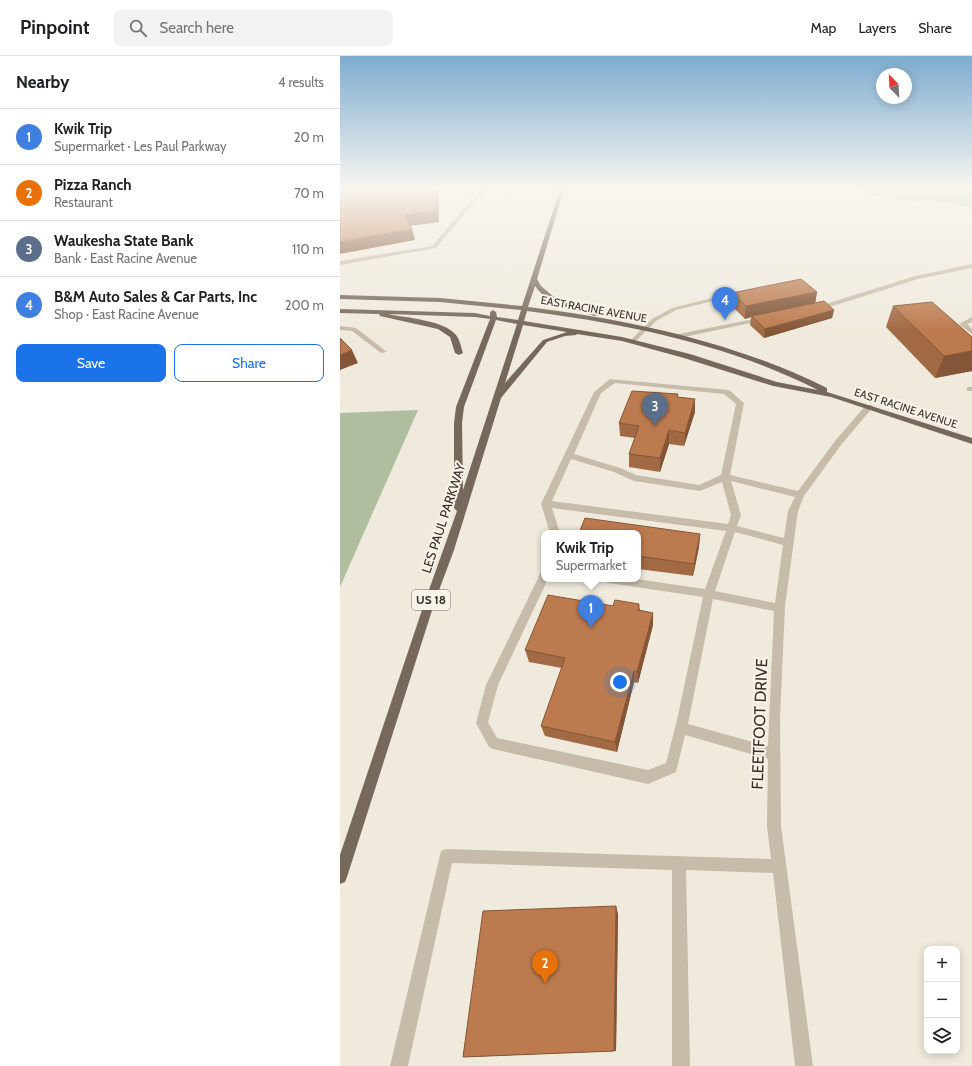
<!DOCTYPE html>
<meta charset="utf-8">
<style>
body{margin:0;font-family:Cabin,sans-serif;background:#f2f2f2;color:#202124}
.controls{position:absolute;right:12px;bottom:12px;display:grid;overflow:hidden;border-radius:8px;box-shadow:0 2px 10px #0003}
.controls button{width:36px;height:36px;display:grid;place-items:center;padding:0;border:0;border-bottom:1px solid #e0e0e0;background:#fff;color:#202124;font:20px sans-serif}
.compass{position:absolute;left:536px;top:12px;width:36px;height:36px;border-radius:50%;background:#fff;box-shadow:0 2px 10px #0003;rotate:336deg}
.you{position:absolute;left:280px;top:626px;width:14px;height:14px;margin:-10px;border:3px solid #fff;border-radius:50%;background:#1a73e8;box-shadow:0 0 0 6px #1a73e833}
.badge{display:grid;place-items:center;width:26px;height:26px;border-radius:50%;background:#1a73e8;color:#fff;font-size:13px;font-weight:700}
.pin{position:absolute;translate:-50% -33px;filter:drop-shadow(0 1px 2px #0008)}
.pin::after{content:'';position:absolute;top:21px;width:14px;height:12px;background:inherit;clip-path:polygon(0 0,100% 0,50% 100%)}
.popup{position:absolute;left:201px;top:474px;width:100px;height:52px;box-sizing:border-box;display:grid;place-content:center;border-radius:8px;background:#fff;filter:drop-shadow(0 1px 3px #0005);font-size:13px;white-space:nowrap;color:#757577}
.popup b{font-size:15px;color:#202124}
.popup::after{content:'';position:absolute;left:50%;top:100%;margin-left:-8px;border:8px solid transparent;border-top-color:#fff}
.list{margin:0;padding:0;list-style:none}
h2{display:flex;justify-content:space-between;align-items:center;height:52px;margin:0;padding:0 16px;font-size:17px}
h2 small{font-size:13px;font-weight:400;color:#757577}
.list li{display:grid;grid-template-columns:26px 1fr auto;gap:12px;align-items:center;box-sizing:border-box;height:56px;padding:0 16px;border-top:1px solid #e0e0e0}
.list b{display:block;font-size:15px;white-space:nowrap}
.list p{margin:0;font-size:13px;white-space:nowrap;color:#757577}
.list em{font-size:13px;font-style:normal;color:#757577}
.actions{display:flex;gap:8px;padding:12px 16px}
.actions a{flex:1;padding:9px 0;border:1px solid #1a73e8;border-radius:8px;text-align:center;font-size:14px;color:#1a73e8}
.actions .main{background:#1a73e8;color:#fff}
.icon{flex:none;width:22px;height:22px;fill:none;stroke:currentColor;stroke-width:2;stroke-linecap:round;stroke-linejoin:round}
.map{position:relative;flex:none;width:632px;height:1010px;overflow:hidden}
header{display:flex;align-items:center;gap:24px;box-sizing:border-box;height:56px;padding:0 20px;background:#fff;border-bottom:1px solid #e0e0e0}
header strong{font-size:19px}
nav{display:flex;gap:22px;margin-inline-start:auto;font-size:14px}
.search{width:280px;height:36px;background:#f2f2f2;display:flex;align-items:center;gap:10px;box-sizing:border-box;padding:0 14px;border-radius:8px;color:#757577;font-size:15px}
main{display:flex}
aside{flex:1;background:#fff}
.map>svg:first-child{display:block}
.green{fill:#aebe9e}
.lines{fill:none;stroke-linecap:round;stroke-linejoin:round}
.minor{fill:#c7bca9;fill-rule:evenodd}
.major{fill:#76685b;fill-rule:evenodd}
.wall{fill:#a26a44}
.shaded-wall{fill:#845637}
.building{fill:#bc7b4f;stroke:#845637}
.labels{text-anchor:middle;stroke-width:4;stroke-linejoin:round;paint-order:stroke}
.far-street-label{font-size:11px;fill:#352e29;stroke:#f8f3e8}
.shield{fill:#f8f3e8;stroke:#706962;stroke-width:1}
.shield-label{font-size:12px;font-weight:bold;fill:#352e29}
.street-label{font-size:13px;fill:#352e29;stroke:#f8f3e8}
.near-street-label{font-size:16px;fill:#352e29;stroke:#f8f3e8}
</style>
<header>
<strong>Pinpoint</strong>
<div class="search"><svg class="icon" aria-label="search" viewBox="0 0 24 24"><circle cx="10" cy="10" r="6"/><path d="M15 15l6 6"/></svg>Search here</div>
<nav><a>Map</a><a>Layers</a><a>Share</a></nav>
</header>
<main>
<aside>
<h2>Nearby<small>4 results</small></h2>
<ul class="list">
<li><span class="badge" style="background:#3f7fe0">1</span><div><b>Kwik Trip</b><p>Supermarket · Les Paul Parkway</p></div><em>20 m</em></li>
<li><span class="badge" style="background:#e8710a">2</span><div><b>Pizza Ranch</b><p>Restaurant</p></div><em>70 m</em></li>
<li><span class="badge" style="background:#5c6f8a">3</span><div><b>Waukesha State Bank</b><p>Bank · East Racine Avenue</p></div><em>110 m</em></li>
<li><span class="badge" style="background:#3f7fe0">4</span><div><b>B&amp;M Auto Sales &amp; Car Parts, Inc</b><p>Shop · East Racine Avenue</p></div><em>200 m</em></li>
</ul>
<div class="actions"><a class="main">Save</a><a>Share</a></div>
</aside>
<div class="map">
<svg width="632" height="1010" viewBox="0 0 632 1010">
<rect width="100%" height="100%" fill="#f0eadd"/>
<g class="green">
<path d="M513 133H632V153C611 143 585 146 561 144 545 142 529 138 513 133Z"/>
<polygon points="78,354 0,531 0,357"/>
</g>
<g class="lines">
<g class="minor">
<polygon points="141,133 146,133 96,192 0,209 0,205 92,190"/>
<polygon points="632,208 632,212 578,223 496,249 476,254 473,252 575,220"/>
<polygon points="404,234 406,235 406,237 336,254 316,265 294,287 289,286 312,263 332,252"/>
<polygon points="423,261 426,263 425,264 339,282 336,280 339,278"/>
<polygon points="632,261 632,266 627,268 632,273 632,278 619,268"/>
<polygon points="0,270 16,272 47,296 41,297 12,275 0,274"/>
<path d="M270 323 389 334 404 347 390 419 458 435 495 385 526 349H532L533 351 501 389 464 440 458 455 445 550 440 662 441 770 473 1010H455L433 817 346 814 350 1010H332V814L112 807 68 1010H50L101 795 106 793 431 803 427 770 428 703 345 679 336 716 308 728 153 693 149 691 136 667 146 629 199 520 200 517 204 516V523H208L158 629 148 666 157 682 308 714 326 707 337 664 363 541 269 527 265 526 264 523H296L365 533 386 475 212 452 220 477H210L201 448 254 336ZM275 327 384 338 396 348 381 419 359 429 296 419 280 412 234 398 261 337ZM231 403 274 416 294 425 360 435 382 426 391 459 388 468 212 445ZM391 425 455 441 448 455 444 482 397 470 401 459ZM395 476 443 489 435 547 375 535ZM373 543 434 555 428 690 348 668Z"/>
<rect x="627" y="331" width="5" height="4"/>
</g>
<path class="major" d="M220 133H224L197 223 201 230 214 241 260 259 255 260C234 253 208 249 195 230L188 251C291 264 394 286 487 332V336L632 382V388L491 341 433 330 344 302 282 285 237 278 236 279 225 280 207 286 161 342 114 494 95 545 7 821 5 826 0 828V799L85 545 117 455 114 452V367L116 351 150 263 135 261 48 258C66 262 104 264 116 279 120 284 121 291 123 297L119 299 115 297 110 281 98 273 40 260 39 258 0 257V253L135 257 150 260V256L153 254 156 256 157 261 178 264 181 254 100 246 0 243V239L100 242 182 250ZM187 255C287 268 387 288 478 334L437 326 350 298 282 281 184 265ZM156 264 177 268 123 434 122 367 124 351ZM183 269 227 276 203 284 165 327Z"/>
</g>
<g class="wall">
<polygon points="477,236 475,247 494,254 492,262 424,282 410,269 411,261 405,263 391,249 392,237"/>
<polygon points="553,250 632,281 632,315 595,322 546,271"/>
<polygon points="338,338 338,341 355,343 355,356 344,390 329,388 320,416 289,411 289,398 295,382 280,380 279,367"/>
<polygon points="298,477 360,478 359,491 353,520 298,513"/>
<polygon points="299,548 300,554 313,557 313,569 298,627 294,626 277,696 205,680 201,670 222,612 189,606 185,594 273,550"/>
<polygon points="278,858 276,995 123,1001"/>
</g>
<g class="shaded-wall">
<polygon points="96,133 98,133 99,166 69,170 65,159"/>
<polygon points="72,173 75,184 0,198 0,186"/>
<polygon points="477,236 475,248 412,260 411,261 405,263 406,250"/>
<polygon points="494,254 492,262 424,282 425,273"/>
<polygon points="12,294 18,307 0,314 0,299"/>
<polygon points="632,295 632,315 595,322 604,300"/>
<polygon points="355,343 355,356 344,390 345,377"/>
<polygon points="329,374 329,388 320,416 320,402"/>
<polygon points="360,478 359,491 353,520 354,508"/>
<polygon points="313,557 313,569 298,627 297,616"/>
<polygon points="294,615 294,626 277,696 275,686"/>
<polygon points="276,850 278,858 276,995 274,995"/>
</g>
<g class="building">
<polygon points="0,133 96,133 96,155 65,159 72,173 0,186"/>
<polygon points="461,223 477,236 406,250 392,237"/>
<polygon points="484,245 494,254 425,273 412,260"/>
<polygon points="592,246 632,281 632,295 604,300 553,250"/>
<polygon points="0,282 12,294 0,299"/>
<polygon points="292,335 338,338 337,341 355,343 345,377 329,374 320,402 289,398 299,370 279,367"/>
<polygon points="245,462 360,478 354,508 298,500 298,477 239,477"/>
<polygon points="208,539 273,550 275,544 299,548 298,554 313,557 297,616 294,615 275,686 201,670 225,602 185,594"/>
<polygon points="276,850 274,995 123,1001 143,855"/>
</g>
<linearGradient id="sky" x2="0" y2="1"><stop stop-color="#7dacd0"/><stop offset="0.48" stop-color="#f8f6f0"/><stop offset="1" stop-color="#f8f6f0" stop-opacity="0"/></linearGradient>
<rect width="632" height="275" fill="url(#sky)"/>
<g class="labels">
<g class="far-street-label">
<text transform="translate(254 253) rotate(10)" y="4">EAST RACINE AVENUE</text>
<text transform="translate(566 352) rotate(18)" y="4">EAST RACINE AVENUE</text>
</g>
<rect class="shield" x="72" y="534" width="38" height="20" rx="3"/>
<g class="shield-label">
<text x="91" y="548">US 18</text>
</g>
<g class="street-label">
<text transform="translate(103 462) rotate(-72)" y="5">LES PAUL PARKWAY</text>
</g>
<g class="near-street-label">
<text transform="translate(419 668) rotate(-88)" y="6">FLEETFOOT DRIVE</text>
</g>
</g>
</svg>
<div class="controls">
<button>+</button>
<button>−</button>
<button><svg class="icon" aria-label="layers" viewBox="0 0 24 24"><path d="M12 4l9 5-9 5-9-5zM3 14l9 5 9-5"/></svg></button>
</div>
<svg class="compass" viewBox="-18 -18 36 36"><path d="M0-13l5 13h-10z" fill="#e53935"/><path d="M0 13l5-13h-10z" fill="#757577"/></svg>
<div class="you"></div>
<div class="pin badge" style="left:251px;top:572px;background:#3f7fe0">1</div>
<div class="popup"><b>Kwik Trip</b>Supermarket</div>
<div class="pin badge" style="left:205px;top:927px;background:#e8710a">2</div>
<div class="pin badge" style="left:315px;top:370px;background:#5c6f8a">3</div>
<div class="pin badge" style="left:385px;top:264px;background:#3f7fe0">4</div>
</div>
</main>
